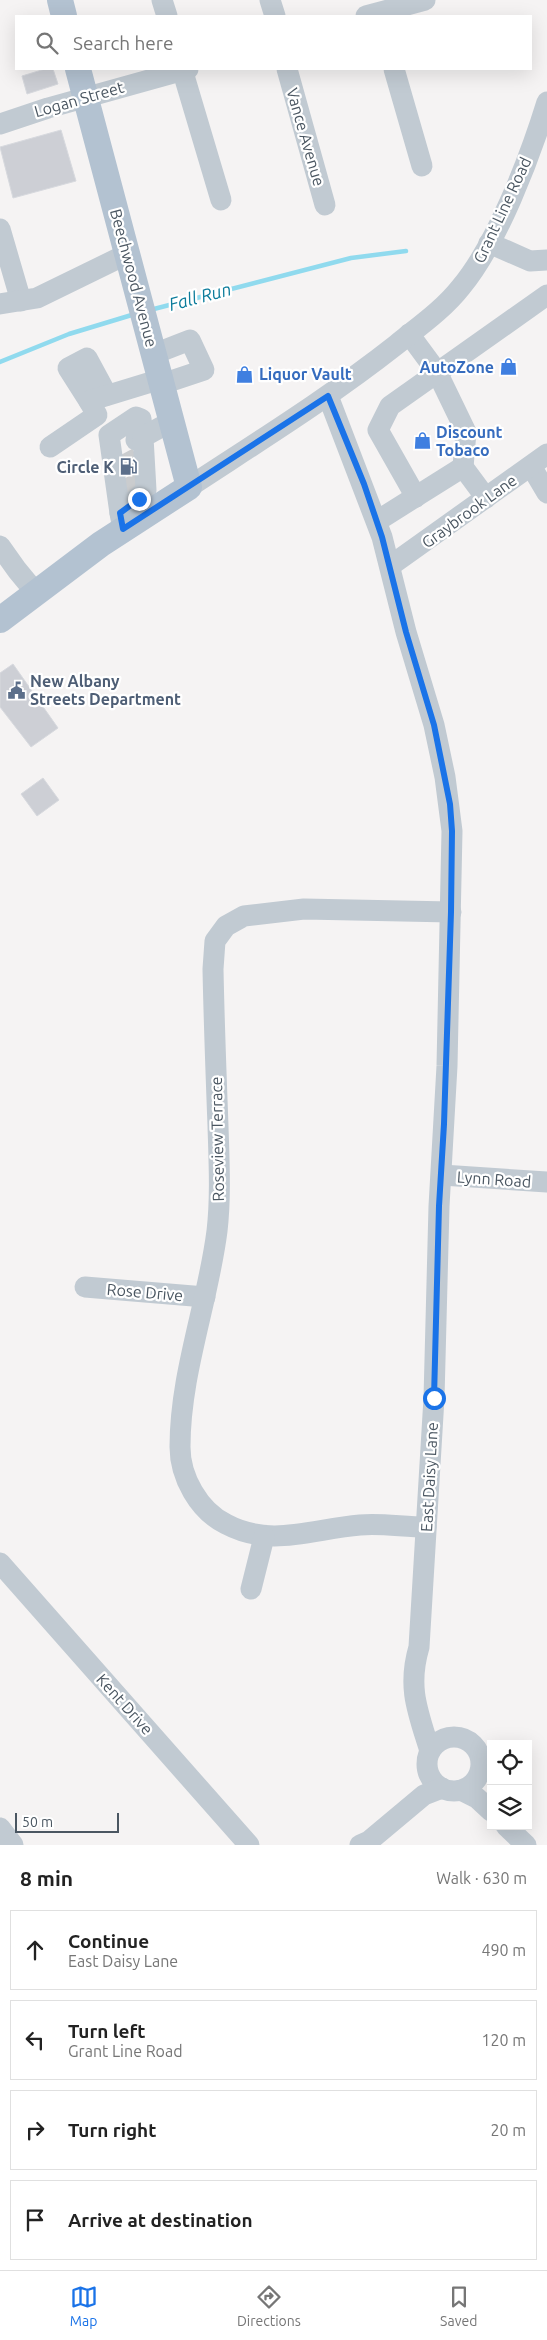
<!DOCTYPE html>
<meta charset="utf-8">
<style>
body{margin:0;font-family:Ubuntu,sans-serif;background:#f6f6f6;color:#222}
.controls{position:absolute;right:15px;bottom:15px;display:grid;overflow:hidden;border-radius:0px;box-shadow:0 5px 20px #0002}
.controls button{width:45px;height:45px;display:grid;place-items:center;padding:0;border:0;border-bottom:1px solid #e0e0e0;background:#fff;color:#222;font:25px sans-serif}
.scale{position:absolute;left:15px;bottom:12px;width:104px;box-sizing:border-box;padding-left:5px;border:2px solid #4a5661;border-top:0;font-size:14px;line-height:18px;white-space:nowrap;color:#4a5661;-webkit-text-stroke:4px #fff;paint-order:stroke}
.stop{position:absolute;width:15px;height:15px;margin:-11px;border:4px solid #1a73e8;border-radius:50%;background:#fff}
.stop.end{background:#1a73e8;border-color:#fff;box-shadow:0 1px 5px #0008}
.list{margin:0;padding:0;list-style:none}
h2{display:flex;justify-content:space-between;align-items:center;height:65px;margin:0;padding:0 20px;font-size:21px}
h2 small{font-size:16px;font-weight:400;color:#767676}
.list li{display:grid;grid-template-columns:32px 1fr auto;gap:15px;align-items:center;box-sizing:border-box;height:80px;margin:0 10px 10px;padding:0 10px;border:1px solid #e0e0e0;border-radius:0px}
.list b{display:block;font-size:19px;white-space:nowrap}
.list p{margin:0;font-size:16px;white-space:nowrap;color:#767676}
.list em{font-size:16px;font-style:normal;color:#767676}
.icon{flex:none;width:28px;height:28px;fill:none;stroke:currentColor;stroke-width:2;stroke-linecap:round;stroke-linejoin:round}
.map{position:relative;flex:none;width:547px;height:1845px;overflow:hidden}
.search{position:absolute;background:#fff;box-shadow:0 5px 20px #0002;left:15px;right:15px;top:15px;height:55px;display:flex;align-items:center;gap:12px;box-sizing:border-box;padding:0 18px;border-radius:0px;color:#767676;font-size:19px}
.sheet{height:425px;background:#fff}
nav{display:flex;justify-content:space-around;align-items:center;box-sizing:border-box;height:70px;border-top:1px solid #e0e0e0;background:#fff;font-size:14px;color:#767676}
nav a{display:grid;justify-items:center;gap:2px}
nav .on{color:#1a73e8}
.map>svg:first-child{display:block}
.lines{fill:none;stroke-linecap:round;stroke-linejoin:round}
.stream{stroke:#90daee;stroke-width:4.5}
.building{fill:#cdcfd5;stroke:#d7d9de}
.minor-tunnel{stroke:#caccce;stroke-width:21;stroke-dasharray:21 11;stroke-linecap:butt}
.minor{stroke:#c1cad2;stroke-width:21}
.major{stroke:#b3c2d1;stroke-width:26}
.route{stroke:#1a73e8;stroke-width:6}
.labels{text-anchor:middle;stroke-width:4.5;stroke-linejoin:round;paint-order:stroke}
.street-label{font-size:16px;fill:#4a5661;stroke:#fff}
.shop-label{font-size:16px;font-weight:bold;fill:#366cbe;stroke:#fff;text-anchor:start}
.service-label{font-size:16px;font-weight:bold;fill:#4e5e75;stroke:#fff;text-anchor:end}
.water-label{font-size:18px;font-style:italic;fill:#0c7c9b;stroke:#fff}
</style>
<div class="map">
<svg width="547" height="1845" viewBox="0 0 547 1845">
<rect width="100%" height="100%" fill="#f5f3f3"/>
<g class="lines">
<g class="stream">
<polyline points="150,310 351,258 406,251"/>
<polyline points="0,362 69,334 135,314"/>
</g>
</g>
<g class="building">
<polygon points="45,69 53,69 58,84 27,94 22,76"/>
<polygon points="61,130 76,181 13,198 0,147"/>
<polygon points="13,664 58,728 31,747 0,707 0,673"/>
<polygon points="43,778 59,800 37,816 21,794"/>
</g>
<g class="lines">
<g class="minor-tunnel">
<polyline points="119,468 139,457"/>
<polyline points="122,492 141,481"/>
</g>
<g class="minor">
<polyline points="162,0 167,16"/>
<polyline points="270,0 275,16"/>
<polyline points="366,16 425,0"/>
<polyline points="182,69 221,200"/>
<polyline points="287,69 325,205"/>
<polyline points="394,69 422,166"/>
<polyline points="0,124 48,108 188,69"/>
<polyline points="0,229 21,301"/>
<polyline points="489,243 530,261 547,260"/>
<polyline points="0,304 37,298 127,254"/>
<polyline points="409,334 437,372 466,432 463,467"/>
<polyline points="154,354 190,340 204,370 162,384"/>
<path d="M328 396 382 537 406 632 434 725 445 777 452 831 447 1066 439 1206 434 1398 419 1647C407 1688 418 1712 430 1751"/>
<polyline points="89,401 68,368 87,358 107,395"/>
<polyline points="50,447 97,415 89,401 161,379"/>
<polyline points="531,466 547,493"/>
<path d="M189 487C259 441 330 397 396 345 418 327 443 310 461 287 497 244 530 157 547 102"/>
<polyline points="416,497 378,430 390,406 547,295"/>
<polyline points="120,513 109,435 136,417 141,419 143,437 136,440"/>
<polyline points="377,521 463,467 486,498"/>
<polyline points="122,524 120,513 146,490 143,437 172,421"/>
<polyline points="0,546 17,570 36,593"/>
<polyline points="390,566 547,454"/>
<polyline points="442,1175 547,1182"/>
<polyline points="85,1287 205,1297"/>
<path d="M426 1527C404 1527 381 1523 360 1525 312 1529 271 1548 226 1524 199 1511 180 1477 180 1447 180 1373 208 1303 217 1231 221 1197 219 1160 218 1126 216 1073 214 1021 213 969L215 941 226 926 244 916 304 909 451 912"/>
<polyline points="0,1563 249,1845"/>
<polyline points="251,1589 264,1537"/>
<circle cx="454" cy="1764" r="27"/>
<polyline points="461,1790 477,1798 491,1811"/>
<polyline points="506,1826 526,1845"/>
<polyline points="0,1828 13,1845"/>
<polyline points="360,1845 369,1841 424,1795 442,1788"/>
</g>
<g class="major">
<polyline points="60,0 64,16"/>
<polyline points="0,620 101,544 189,487 78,69"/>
</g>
</g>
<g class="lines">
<polyline class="route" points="139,499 120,513 123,529 328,396 364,484 382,537 406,632 434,725 450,804 452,831 451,912 444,1124 439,1206 434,1398"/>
</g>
<defs>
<symbol id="shop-bare" viewBox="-9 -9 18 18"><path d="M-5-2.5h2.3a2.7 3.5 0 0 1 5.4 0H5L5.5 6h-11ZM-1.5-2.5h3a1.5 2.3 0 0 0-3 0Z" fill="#3f7fe0" stroke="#fff" stroke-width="2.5" paint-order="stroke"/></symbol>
<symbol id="fuel-bare" viewBox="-9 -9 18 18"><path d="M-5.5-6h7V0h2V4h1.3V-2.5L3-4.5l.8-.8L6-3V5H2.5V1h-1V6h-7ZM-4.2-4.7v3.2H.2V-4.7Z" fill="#5c6f8a" stroke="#fff" stroke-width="2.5" paint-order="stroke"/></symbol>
<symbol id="civic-bare" viewBox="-9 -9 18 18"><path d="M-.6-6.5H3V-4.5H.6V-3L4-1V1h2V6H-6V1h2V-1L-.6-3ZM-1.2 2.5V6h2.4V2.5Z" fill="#5c6f8a" stroke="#fff" stroke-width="2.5" paint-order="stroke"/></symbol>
</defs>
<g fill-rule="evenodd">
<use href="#shop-bare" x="496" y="354" width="25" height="25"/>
<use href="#shop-bare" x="232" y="362" width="25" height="25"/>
<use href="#shop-bare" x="410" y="428" width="25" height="25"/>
<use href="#fuel-bare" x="116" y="454" width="25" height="25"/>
<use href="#civic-bare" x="4" y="678" width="25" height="25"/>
</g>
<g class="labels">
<g class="street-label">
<text transform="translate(79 99) rotate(-16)" y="6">Logan Street</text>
<text transform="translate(306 137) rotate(74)" y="6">Vance Avenue</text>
<text transform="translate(502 210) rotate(-65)" y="6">Grant Line Road</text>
<text transform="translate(134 278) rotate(75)" y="6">Beechwood Avenue</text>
<text transform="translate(469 511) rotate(-36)" y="6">Graybrook Lane</text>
<text transform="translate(217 1139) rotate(-91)" y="6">Roseview Terrace</text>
<text transform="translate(494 1179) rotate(4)" y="6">Lynn Road</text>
<text transform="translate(145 1292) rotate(5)" y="6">Rose Drive</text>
<text transform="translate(429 1477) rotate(-87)" y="6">East Daisy Lane</text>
<text transform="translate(125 1704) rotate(48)" y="6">Kent Drive</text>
</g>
<g class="shop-label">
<text x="494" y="373" text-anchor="end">AutoZone</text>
<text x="259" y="380">Liquor Vault</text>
<text x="436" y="438">Discount<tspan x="436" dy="18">Tobaco</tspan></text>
</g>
<g class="service-label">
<text x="114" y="473">Circle K</text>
<text x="30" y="687" text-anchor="start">New Albany<tspan x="30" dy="18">Streets Department</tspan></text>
</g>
<g class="water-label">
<text transform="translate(200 297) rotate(-15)" y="6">Fall Run</text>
</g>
</g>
</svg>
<div class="controls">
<button><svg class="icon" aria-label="locate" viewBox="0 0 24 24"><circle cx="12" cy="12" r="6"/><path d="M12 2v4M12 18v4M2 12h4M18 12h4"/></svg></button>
<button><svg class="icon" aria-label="layers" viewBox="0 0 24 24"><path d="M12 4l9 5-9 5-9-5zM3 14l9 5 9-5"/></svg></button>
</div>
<div class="scale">50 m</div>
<div class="stop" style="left:434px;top:1398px"></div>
<div class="stop end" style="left:139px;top:499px"></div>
<div class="search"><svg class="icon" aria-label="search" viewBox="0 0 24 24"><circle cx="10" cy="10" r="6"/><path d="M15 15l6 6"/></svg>Search here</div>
</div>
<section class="sheet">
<h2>8 min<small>Walk · 630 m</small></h2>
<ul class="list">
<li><svg class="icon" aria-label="ahead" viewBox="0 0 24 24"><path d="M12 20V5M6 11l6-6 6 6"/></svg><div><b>Continue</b><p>East Daisy Lane</p></div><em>490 m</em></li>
<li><svg class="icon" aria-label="left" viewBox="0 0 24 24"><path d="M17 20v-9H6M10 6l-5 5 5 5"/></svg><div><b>Turn left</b><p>Grant Line Road</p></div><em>120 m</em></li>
<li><svg class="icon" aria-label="right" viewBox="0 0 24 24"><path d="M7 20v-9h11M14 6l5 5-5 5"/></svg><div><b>Turn right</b></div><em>20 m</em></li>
<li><svg class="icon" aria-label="arrive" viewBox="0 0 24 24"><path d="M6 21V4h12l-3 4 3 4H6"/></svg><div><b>Arrive at destination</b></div></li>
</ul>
</section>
<nav>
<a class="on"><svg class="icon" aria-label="map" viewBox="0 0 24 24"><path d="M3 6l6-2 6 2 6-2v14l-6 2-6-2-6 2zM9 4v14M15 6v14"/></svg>Map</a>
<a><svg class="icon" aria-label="directions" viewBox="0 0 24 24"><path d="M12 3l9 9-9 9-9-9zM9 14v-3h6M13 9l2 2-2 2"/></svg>Directions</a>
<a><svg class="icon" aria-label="saved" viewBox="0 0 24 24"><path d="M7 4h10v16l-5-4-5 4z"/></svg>Saved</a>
</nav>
